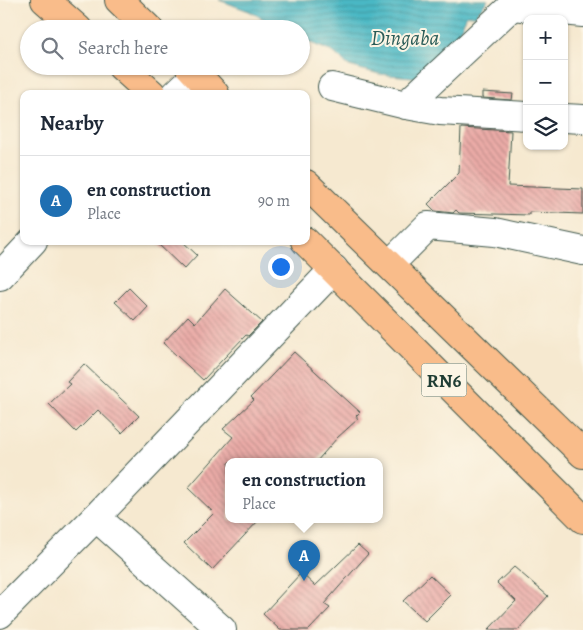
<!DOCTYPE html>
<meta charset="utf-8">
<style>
body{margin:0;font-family:Alegreya,serif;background:#f6f6f7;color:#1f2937}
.controls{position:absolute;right:15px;top:15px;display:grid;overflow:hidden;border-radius:10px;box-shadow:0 1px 4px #0004}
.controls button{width:45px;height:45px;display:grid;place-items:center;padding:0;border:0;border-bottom:1px solid #e0e1e3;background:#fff;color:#1f2937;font:25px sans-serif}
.you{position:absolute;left:280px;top:266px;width:18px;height:18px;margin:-12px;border:4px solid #fff;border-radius:50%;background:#1a73e8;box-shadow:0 0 0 8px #1a73e833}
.badge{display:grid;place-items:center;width:32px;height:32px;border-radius:50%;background:#1f6fb2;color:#fff;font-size:16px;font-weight:700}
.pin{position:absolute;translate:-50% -41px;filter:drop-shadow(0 1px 2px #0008)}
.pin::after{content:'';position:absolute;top:26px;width:18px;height:15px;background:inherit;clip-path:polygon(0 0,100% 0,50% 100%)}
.popup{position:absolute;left:225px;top:458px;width:158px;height:65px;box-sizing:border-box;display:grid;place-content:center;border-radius:10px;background:#fff;filter:drop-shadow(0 1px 4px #0005);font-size:16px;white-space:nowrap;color:#747a83}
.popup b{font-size:19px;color:#1f2937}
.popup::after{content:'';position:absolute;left:50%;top:100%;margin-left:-10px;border:10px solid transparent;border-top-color:#fff}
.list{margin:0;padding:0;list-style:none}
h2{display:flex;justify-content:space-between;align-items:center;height:65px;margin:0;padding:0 20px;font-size:21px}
h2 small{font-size:16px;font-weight:400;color:#747a83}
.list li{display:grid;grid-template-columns:32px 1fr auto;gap:15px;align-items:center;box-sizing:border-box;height:90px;padding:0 20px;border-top:1px solid #e0e1e3}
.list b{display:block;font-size:19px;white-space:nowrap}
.list p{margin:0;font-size:16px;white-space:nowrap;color:#747a83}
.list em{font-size:16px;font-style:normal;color:#747a83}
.icon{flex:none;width:28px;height:28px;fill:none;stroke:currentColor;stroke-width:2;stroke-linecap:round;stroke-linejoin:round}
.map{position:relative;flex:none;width:583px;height:630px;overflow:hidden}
.search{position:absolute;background:#fff;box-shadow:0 1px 4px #0004;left:20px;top:20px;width:290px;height:55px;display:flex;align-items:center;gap:12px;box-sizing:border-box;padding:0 18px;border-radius:28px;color:#747a83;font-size:19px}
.panel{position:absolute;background:#fff;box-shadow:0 1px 4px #0004;left:20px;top:90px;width:290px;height:155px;border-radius:10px}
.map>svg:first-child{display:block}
.water{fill:url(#water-rules);stroke:#347a7c}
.building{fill:url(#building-back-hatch)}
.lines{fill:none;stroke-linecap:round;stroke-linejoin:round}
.street-casing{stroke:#3f574b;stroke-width:30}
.highway-casing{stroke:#3f574b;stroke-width:30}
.street{stroke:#fff;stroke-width:28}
.highway{stroke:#f9bc8a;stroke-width:28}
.labels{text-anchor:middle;stroke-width:4;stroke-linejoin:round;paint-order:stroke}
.shield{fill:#fcf5e5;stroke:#617469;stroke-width:1}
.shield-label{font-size:19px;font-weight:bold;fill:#1f3d34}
.water-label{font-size:21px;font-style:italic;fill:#2a5c58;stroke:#fcf5e5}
</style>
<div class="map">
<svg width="583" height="630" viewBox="0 0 583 630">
<defs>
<pattern id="water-rules" width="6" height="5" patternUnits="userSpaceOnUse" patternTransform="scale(1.25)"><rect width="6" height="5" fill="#4ab8c4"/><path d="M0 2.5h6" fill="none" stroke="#3d97a0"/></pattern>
<pattern id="building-back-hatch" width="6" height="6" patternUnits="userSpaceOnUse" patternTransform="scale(1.25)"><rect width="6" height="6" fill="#ebaba7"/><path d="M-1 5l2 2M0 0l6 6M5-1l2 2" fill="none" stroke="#be8c89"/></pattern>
</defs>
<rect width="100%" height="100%" fill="#fcf5e5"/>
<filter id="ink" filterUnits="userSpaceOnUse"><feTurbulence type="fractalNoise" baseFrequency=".02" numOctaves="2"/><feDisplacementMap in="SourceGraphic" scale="10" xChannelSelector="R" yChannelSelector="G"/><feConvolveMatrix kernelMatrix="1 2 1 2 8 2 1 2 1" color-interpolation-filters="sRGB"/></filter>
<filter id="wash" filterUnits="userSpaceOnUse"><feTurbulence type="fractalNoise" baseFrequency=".0096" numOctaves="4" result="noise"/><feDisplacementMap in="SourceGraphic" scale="20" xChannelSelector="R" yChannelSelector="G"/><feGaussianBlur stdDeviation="1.12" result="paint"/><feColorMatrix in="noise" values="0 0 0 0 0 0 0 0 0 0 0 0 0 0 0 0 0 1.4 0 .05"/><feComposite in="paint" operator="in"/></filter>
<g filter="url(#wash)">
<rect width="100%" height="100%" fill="#f6e9d0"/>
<polygon class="water" points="219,0 488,0 476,15 467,15 454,43 446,47 443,61 424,78 379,74 349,66 333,52 301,39 301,29 282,29 249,11"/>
<g id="blocks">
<g class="building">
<polygon points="482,92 513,94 512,100 482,98"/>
<polygon points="461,128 511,131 508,186 583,189 583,214 529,212 529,215 459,213 456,210 453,213 435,211 428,204 459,173"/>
<polygon points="155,241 182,241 197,255 184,269"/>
<polygon points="129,288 148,307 135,321 115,302"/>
<polygon points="225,289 262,322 248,336 246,335 203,380 163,343 188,316 195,323"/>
<polygon points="294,352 360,412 356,416 358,419 337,438 316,462 229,462 229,520 259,520 212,570 184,543 214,513 188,488 233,437 223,429 254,400 251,397"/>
<polygon points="84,364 139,416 122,433 98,410 76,432 49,404 70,384 67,382"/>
<polygon points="358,545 368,554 324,604 330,608 309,630 280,630 263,614 301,573 315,586"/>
<polygon points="514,567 548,596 518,630 488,630 516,601 497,583"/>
<polygon points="430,575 451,595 425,621 403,601"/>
</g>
</g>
</g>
<g filter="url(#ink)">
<use href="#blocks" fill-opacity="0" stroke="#3f574b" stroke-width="1"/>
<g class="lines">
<defs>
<g id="street">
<polyline points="512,6 583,13"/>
<polyline points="332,87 406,105 440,111 527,116"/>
<polyline points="176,94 197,74"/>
<polyline points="406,105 512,6 512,0"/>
<polyline points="564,118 583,119"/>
<polyline points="390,264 428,226 495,232 583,251"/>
<polyline points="0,276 33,241"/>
<polyline points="96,517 222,630"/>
<polyline points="0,614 96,517 334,269"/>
</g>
<g id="highway">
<polyline points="45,0 78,29"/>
<polyline points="119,0 149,29"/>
<polyline points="121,66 152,94"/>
<polyline points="189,66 215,94"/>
<polyline points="306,184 583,454"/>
<polyline points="305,241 583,519"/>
</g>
</defs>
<use href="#street" class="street-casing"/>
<use href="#highway" class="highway-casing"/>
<use href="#street" class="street"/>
<use href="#highway" class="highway"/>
</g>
</g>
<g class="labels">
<rect class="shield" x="421.5" y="363.5" width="45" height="33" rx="4"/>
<g class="shield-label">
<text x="444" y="387">RN6</text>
</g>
<g class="water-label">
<text x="405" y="45">Dingaba</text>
</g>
</g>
</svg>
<div class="controls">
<button>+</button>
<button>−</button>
<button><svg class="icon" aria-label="layers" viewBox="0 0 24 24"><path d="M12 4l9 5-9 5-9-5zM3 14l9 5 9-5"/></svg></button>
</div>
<div class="you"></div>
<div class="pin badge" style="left:304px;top:581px">A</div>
<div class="popup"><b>en construction</b>Place</div>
<div class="search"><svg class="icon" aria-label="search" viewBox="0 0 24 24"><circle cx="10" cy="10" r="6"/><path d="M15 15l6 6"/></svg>Search here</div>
<section class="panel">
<h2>Nearby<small></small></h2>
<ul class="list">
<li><span class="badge">A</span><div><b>en construction</b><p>Place</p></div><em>90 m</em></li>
</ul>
</section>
</div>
